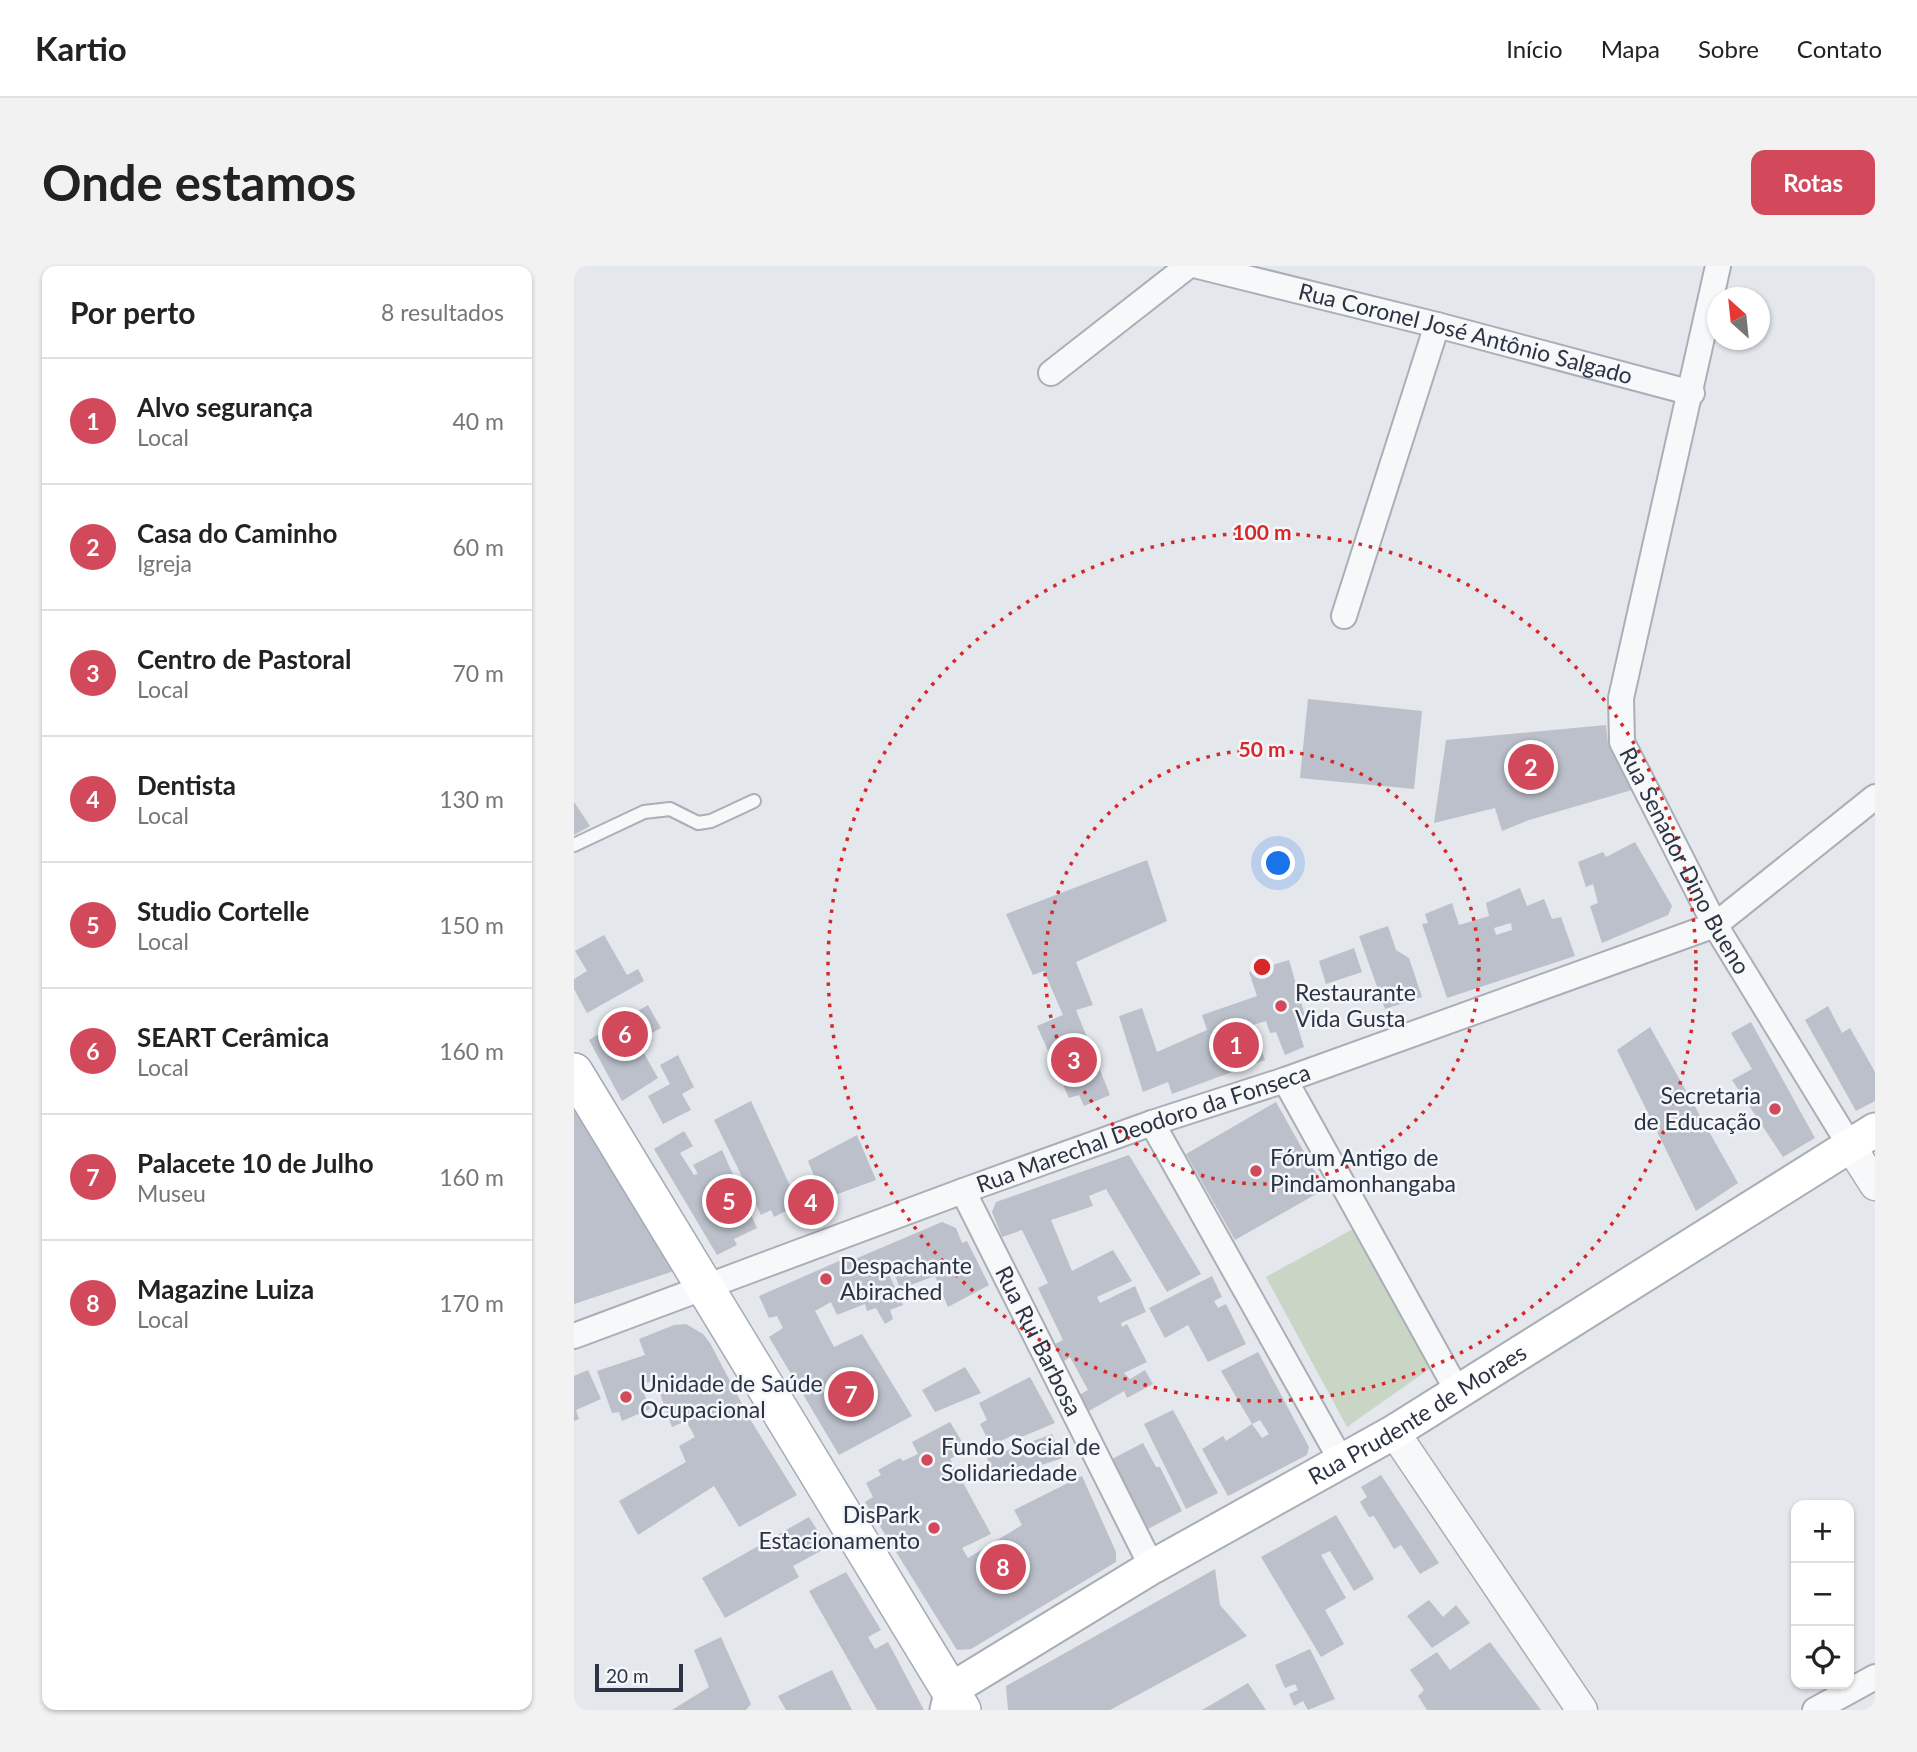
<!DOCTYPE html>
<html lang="pt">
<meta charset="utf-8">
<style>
body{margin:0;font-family:Lato,sans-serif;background:#f2f2f2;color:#222}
.controls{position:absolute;right:21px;bottom:21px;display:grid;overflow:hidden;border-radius:14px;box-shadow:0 2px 5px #0004}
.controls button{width:63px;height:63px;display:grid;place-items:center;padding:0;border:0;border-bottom:2px solid #e0e0e0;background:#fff;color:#222;font:35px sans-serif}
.compass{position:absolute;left:1133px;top:21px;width:63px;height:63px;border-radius:50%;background:#fff;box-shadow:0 2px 5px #0004;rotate:333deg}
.scale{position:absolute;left:21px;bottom:18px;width:88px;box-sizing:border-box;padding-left:7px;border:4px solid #2b3445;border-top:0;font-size:19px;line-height:24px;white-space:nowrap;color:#2b3445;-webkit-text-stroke:5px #f4f6f9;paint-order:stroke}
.you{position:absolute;left:705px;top:598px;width:24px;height:24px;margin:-18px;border:5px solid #fff;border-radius:50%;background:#1a73e8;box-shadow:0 0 0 10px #1a73e833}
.badge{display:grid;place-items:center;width:46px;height:46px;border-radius:50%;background:#d1495b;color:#fff;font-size:23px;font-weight:700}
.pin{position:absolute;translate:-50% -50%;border:4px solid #fff;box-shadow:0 2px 7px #0006}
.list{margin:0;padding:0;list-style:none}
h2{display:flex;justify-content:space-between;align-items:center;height:91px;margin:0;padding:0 28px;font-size:30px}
h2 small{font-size:23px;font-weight:400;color:#767676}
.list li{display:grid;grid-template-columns:46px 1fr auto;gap:21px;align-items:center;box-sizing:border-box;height:126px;padding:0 28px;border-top:2px solid #e0e0e0}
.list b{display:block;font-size:26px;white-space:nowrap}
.list p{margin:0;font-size:23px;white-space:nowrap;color:#767676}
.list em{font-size:23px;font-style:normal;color:#767676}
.icon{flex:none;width:38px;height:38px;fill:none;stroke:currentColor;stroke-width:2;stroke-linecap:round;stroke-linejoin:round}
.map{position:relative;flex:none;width:1301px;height:1444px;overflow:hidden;border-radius:14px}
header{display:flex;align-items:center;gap:42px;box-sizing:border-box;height:98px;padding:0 35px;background:#fff;border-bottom:2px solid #e0e0e0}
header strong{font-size:33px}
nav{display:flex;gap:38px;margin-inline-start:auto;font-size:24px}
.intro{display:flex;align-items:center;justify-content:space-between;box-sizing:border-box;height:168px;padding:0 42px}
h1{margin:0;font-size:49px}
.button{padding:18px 32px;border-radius:14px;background:#d1495b;color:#fff;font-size:24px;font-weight:700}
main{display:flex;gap:42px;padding:0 42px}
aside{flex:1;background:#fff;border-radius:14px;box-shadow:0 2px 5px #0004}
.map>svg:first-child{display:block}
.green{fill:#c9d6c5}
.building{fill:#bbc0ca;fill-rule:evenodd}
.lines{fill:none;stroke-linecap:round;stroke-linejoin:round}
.service-casing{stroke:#a9aeb7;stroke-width:16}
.minor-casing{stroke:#a9aeb7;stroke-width:28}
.tertiary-casing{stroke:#a9aeb7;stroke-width:33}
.secondary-casing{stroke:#a9aeb7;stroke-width:37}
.primary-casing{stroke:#a3abb8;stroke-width:40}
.service{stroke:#f7f8fa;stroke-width:12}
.minor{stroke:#f7f8fa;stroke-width:24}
.tertiary{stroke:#f7f8fa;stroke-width:30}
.secondary{stroke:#fff;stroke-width:33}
.primary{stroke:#fff;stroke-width:37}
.ring{fill:none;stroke:#d62828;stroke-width:3.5;stroke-dasharray:3.5 7}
.poi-dot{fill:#d1495b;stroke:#f4f6f9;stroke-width:2.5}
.labels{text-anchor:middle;stroke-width:5;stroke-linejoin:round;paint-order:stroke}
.street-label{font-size:23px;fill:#2b3445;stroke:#f4f6f9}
.poi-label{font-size:23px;fill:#2b3445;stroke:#f4f6f9;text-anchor:start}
.centre{fill:#d62828;stroke:#f4f6f9;stroke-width:3.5}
.ring-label{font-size:21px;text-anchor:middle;font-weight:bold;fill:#d62828;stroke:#f4f6f9;stroke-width:5;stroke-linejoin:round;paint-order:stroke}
</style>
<header>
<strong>Kartio</strong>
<nav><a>Início</a><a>Mapa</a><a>Sobre</a><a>Contato</a></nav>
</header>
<div class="intro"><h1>Onde estamos</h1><a class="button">Rotas</a></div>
<main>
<aside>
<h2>Por perto<small>8 resultados</small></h2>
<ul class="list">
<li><span class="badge">1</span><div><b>Alvo segurança</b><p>Local</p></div><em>40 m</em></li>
<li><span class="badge">2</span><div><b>Casa do Caminho</b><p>Igreja</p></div><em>60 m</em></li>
<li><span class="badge">3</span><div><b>Centro de Pastoral</b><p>Local</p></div><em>70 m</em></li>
<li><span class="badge">4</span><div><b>Dentista</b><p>Local</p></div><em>130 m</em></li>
<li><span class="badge">5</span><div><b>Studio Cortelle</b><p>Local</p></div><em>150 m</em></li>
<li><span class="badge">6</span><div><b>SEART Cerâmica</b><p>Local</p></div><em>160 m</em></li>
<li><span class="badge">7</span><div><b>Palacete 10 de Julho</b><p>Museu</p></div><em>160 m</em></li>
<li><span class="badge">8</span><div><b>Magazine Luiza</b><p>Local</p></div><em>170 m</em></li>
</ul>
</aside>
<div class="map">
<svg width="1301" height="1444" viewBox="0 0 1301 1444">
<rect width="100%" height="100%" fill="#e4e7ec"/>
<polygon class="green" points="779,963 858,1101 773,1161 692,1011"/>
<g class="building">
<polygon points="734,433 848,445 840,523 726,512"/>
<polygon points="1032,459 1034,478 1058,524 955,554 928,565 921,542 860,557 872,474"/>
<polygon points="0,536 16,560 0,569"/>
<polygon points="1061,576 1098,640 1094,649 1028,677 1016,640 1024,637 1019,618 1012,621 1004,596 1029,586 1032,591"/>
<polygon points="573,594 593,655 502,696 519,739 502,744 536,829 510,840 505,829 495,832 463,760 489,749 470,705 459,709 432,648"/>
<path d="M946 622 953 640 970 633 978 653 987 651 1001 690 873 732 848 658 854 657 851 648 878 637 885 659 915 650 912 637ZM937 657 938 664 922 669 920 662Z"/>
<polygon points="814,660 822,684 835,692 848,731 811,743 785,670"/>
<polygon points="30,669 53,709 64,703 70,715 13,747 0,723 0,713 13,705 1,685"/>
<polygon points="780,682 788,706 752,718 745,695"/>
<polygon points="715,694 731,750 722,755 730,781 711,789 702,766 696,767 692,755 679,759 691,794 598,828 594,816 569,826 545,750 568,742 583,786 633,764 628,749 683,730 675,706"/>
<polygon points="74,739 87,762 63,775 84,812 48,835 15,774"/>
<polygon points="1254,740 1268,767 1276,762 1301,806 1301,835 1282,845 1231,754"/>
<polygon points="1177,756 1241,872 1209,891 1158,814 1178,803 1157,767"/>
<polygon points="1076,761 1164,917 1122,945 1043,784"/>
<polygon points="104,789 120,821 108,828 117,844 89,858 74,830 96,818 86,799"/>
<polygon points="0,832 106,1003 0,1038"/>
<polygon points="177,835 217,922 241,912 234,895 283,869 302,914 250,933 258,949 233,958 224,939 200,951 197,944 187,949 140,854"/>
<polygon points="702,836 751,923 661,974 612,888"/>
<polygon points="110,865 119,880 106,887 120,909 124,908 119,899 148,884 183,962 160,973 163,979 143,989 80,883"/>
<polygon points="555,889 627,1008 593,1026 532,923 515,930 519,940 477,954 498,1005 539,984 558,1015 523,1031 526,1037 561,1020 572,1046 547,1057 548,1061 553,1058 573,1096 550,1107 556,1113 571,1104 579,1118 553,1132 550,1125 515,1145 505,1129 514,1124 496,1091 490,1095 481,1078 489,1074 464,1022 474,1017 448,964 428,971 418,946 422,936"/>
<polygon points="368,956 382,962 388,977 393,975 415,1019 374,1041 361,1010 326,1023 319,1004 314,1006 329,1039 316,1044 319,1053 311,1058 302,1042 293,1045 291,1038 263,1049 257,1036 241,1045 260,1081 288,1068 338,1150 265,1189 195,1071 209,1062 203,1050 195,1052 185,1030 272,992 274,996"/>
<polygon points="638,1010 648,1031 640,1035 644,1042 652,1038 672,1078 634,1096 614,1059 591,1072 575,1042"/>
<polygon points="112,1058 129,1068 136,1077 176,1153 223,1229 165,1261 140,1220 64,1269 45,1235 112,1196 105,1180 121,1171 112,1155 98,1161 81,1114 67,1119 76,1143 48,1155 45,1146 38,1147 23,1105 71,1089 65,1073 100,1059"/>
<polygon points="684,1086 735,1181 733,1189 654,1230 628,1183 649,1170 652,1175 678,1158 688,1172 695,1168 686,1154 678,1158 647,1105"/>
<polygon points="391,1101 407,1127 361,1146 348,1124"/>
<polygon points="14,1104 27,1133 2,1144 5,1153 0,1155 0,1110"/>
<polygon points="456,1111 481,1157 445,1172 441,1168 417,1180 406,1158 413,1154 405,1137"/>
<polygon points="599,1144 644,1227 612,1243 570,1158"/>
<polygon points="376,1156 393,1184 376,1193 417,1268 388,1282 394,1292 448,1259 440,1244 508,1210 542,1286 542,1296 397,1383 383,1384 291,1236 299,1231 292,1217 307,1209 304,1204 326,1192 329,1195 344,1188 338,1176"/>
<polygon points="478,1168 489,1192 452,1204 449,1199 420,1210 413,1192"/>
<polygon points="569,1177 582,1201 586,1201 608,1245 572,1264 536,1194"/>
<polygon points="807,1209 865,1297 846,1308 827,1279 820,1283 800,1250 795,1251 786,1236 793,1231 787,1221"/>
<polygon points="762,1249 800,1313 780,1325 756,1285 747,1289 772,1332 751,1344 770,1378 747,1391 687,1291"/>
<polygon points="235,1251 254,1281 219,1300 225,1311 151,1352 128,1312"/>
<polygon points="641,1303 646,1339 673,1370 536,1444 434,1444 432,1420"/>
<polygon points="272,1306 307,1364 294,1371 301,1383 314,1376 350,1444 303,1444 235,1325"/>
<polygon points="855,1334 869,1351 882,1339 896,1357 858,1382 833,1350"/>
<polygon points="147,1371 177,1438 172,1444 98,1444 135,1421 120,1384"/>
<polygon points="916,1376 967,1444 853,1444 844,1430 850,1424 836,1404 863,1386 876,1404"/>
<polygon points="736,1383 761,1433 734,1444 729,1435 720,1440 715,1428 724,1424 721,1418 711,1422 701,1399"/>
<polygon points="258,1404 278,1444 212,1444 204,1430"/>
<polygon points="674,1417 692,1444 628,1444 635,1440"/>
</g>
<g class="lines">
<defs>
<polyline id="service" points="0,579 70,546 96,543 124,557 137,555 180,535"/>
<g id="minor">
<path id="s1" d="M624 0 863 59 1118 127"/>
<path id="s2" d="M1144 0 1047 432 1048 476 1141 659 1275 878"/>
<polyline points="477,107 614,0"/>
<polyline points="770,350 863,59"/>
<polyline points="711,814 884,1126"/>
<polyline points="578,857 768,1196"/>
<path id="s3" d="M389 925 578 1301"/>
<path id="s4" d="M0 1070 389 925 578 857 711 814 1141 659 1301 531"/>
<polyline points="1241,1444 1301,1411"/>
</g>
<g id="tertiary">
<polyline points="1275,878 1301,919"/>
<polyline points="820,1166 1008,1444"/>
</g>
<g id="secondary">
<path id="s5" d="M373 1444 378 1423 578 1301 820 1166 1301 864"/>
</g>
<polyline id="primary" points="0,806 388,1444"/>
</defs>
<use href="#service" class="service-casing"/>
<use href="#minor" class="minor-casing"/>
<use href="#tertiary" class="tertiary-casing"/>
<use href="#secondary" class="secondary-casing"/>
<use href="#primary" class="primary-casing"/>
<use href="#service" class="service"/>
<use href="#minor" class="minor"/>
<use href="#tertiary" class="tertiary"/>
<use href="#secondary" class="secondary"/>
<use href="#primary" class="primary"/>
</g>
<g class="ring">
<circle cx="688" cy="701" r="217"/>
<circle cx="688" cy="701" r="434"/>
</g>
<g class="poi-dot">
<circle cx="707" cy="740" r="7"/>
<circle cx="1201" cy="843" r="7"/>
<circle cx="682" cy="905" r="7"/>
<circle cx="252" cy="1013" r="7"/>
<circle cx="52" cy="1131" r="7"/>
<circle cx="353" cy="1194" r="7"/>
<circle cx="360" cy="1262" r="7"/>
</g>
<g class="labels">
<g class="street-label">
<text dy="8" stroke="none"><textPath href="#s1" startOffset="276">Rua Coronel José Antônio Salgado</textPath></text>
<text dy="8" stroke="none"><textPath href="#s2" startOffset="621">Rua Senador Dino Bueno</textPath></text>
<text dy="8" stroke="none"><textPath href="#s4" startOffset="606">Rua Marechal Deodoro da Fonseca</textPath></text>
<text dy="8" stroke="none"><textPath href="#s3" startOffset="168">Rua Rui Barbosa</textPath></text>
<text dy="8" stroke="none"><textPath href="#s5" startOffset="562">Rua Prudente de Moraes</textPath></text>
</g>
<g class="poi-label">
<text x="721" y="735">Restaurante<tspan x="721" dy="26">Vida Gusta</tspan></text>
<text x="1187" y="838" text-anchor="end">Secretaria<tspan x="1187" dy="26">de Educação</tspan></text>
<text x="696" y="900">Fórum Antigo de<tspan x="696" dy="26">Pindamonhangaba</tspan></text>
<text x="266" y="1008">Despachante<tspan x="266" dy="26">Abirached</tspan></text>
<text x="66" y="1126">Unidade de Saúde<tspan x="66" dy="26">Ocupacional</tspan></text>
<text x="367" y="1189">Fundo Social de<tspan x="367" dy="26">Solidariedade</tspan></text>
<text x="346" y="1257" text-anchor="end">DisPark<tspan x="346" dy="26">Estacionamento</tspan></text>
</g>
</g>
<circle cx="688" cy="701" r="10" class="centre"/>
<g class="ring-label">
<text x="688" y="274">100 m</text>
<text x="688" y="491">50 m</text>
</g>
</svg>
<div class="controls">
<button>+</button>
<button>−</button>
<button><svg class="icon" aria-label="locate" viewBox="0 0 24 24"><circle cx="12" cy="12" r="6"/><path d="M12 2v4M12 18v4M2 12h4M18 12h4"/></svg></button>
</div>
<svg class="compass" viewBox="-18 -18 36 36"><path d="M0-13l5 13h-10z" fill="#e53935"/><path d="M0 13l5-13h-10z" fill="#767676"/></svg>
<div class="scale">20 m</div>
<div class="you"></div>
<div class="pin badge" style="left:662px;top:779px">1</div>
<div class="pin badge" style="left:957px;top:501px">2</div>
<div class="pin badge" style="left:500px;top:794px">3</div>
<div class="pin badge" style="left:237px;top:936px">4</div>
<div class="pin badge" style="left:155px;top:935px">5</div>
<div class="pin badge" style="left:51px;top:768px">6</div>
<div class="pin badge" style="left:277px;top:1128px">7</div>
<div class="pin badge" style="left:429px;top:1301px">8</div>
</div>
</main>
